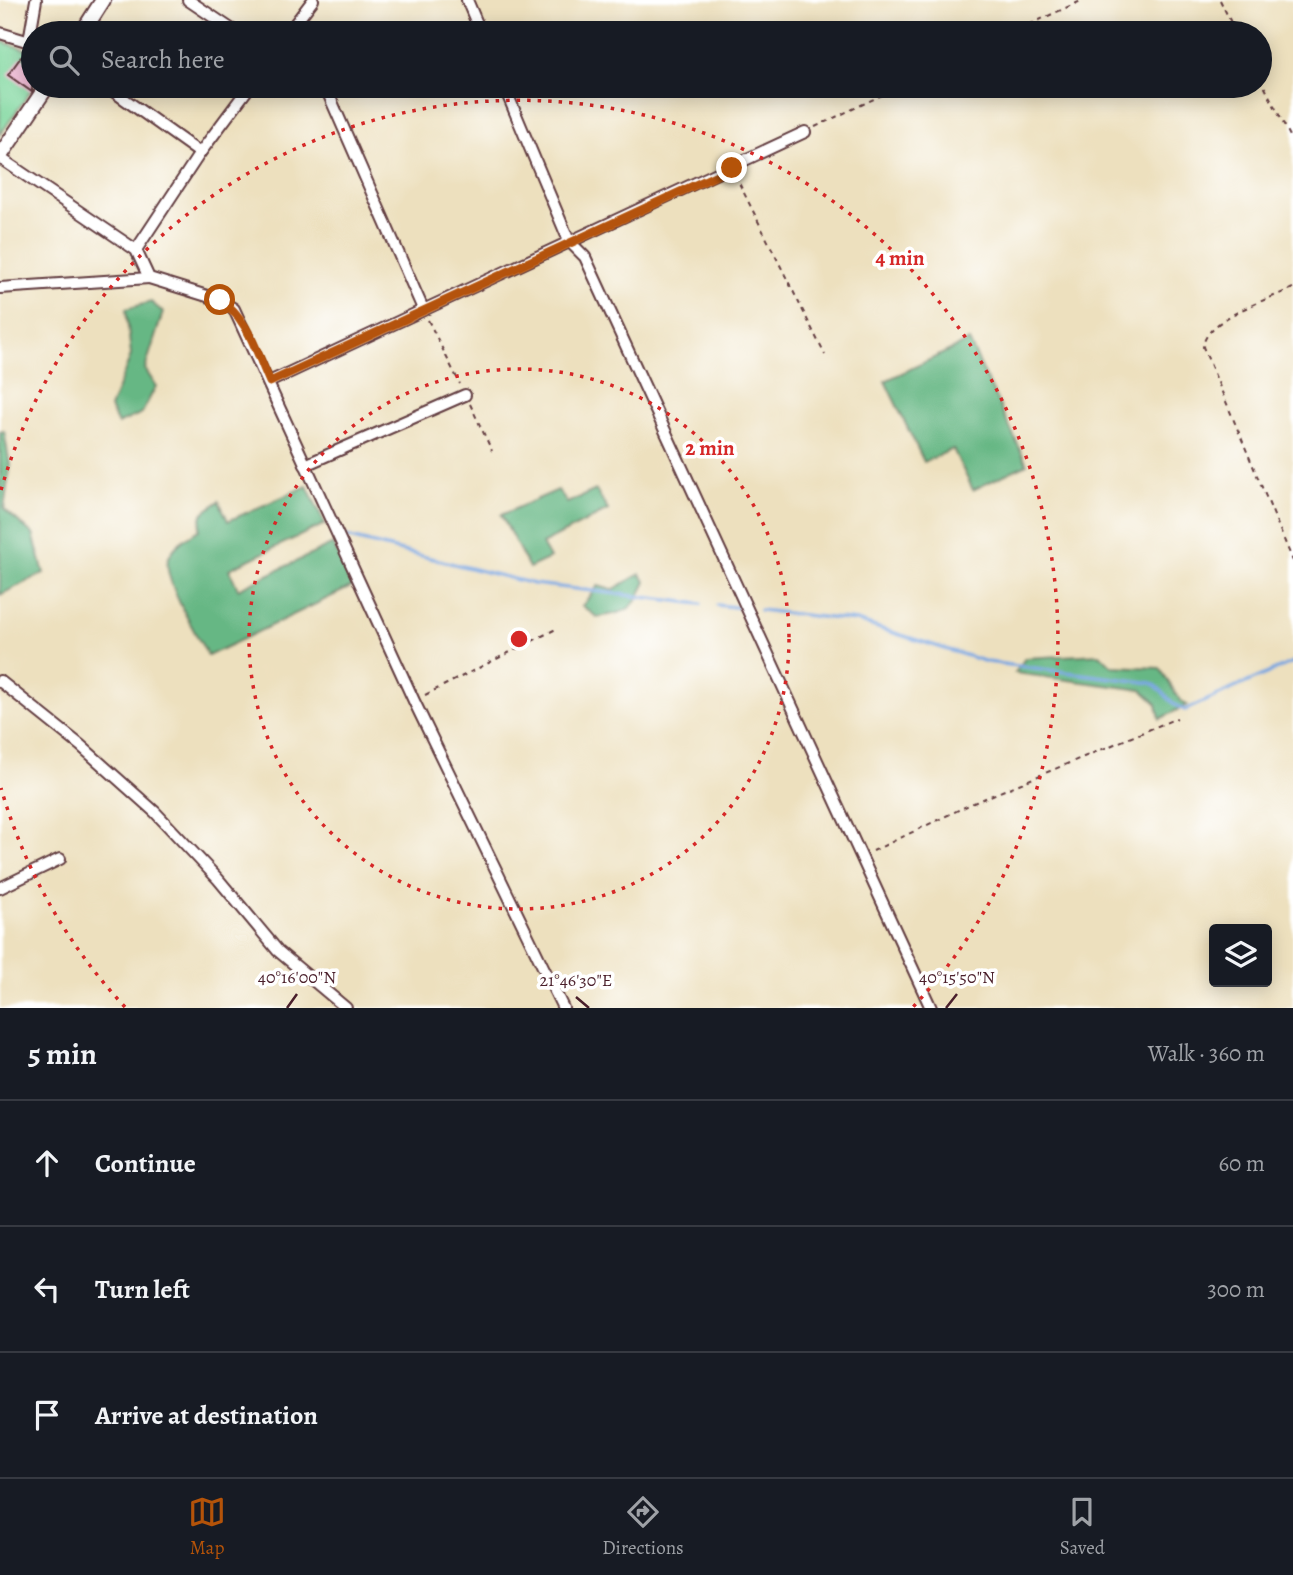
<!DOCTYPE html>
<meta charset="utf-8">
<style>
body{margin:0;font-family:Alegreya,serif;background:#20242c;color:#f1f3f6}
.controls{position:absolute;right:21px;bottom:21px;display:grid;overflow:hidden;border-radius:7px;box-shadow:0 4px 18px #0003}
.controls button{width:63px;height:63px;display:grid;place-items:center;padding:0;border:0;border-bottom:2px solid #363941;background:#171b24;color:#f1f3f6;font:35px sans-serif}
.stop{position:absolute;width:21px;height:21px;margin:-16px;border:5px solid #b45309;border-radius:50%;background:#fff}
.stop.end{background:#b45309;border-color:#fff;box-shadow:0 2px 7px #0008}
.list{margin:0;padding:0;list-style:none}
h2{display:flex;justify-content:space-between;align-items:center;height:91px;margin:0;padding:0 28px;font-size:30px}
h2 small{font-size:23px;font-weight:400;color:#9ea1a6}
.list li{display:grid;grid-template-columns:46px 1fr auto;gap:21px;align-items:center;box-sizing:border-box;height:126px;padding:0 28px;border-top:2px solid #363941}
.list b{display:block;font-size:26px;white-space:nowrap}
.list em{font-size:23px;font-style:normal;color:#9ea1a6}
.icon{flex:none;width:38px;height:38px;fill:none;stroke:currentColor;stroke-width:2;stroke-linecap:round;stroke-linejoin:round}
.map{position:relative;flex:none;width:1293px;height:1008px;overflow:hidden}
.search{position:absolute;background:#171b24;box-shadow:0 4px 18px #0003;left:21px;right:21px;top:21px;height:77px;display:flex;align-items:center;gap:18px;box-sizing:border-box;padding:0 24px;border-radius:38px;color:#9ea1a6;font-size:26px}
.sheet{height:469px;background:#171b24}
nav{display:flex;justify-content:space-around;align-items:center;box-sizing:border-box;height:98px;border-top:2px solid #363941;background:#171b24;font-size:19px;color:#9ea1a6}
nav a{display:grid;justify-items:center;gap:4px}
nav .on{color:#b45309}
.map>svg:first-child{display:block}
.green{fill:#7dd69c;stroke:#647a64;stroke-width:2}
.forest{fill:#66b784;stroke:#586b58;stroke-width:2}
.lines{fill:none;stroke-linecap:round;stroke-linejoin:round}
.stream{stroke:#77a5e0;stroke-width:3.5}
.building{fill:#eeaccc}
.street-casing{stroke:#623c41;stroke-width:14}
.secondary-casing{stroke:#623c41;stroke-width:18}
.path{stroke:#623c41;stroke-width:2;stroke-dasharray:5 5;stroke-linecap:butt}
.street{stroke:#fff;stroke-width:10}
.secondary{stroke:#fff;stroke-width:14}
.route{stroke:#b45309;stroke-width:9}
.ticks{fill:none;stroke:#4a1f2b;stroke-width:2.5}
.ring{fill:none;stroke:#d62828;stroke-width:3.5;stroke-dasharray:3.5 7}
.ticks-label{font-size:18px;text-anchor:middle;fill:#4a1f2b;stroke:#fff;stroke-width:7;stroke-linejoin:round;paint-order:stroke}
.centre{fill:#d62828;stroke:#fff;stroke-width:3.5}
.ring-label{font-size:21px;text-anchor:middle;font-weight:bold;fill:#d62828;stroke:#fff;stroke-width:7;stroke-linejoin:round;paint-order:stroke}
</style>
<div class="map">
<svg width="1293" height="1008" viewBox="0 0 1293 1008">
<rect width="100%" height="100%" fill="#fff"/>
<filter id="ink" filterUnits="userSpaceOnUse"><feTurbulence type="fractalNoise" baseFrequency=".0143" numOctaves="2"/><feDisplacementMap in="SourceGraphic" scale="14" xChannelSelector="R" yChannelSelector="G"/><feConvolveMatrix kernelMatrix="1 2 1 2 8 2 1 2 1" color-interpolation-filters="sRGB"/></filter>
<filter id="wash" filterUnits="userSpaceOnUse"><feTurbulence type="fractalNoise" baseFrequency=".00686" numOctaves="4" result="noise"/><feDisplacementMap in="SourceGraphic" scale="28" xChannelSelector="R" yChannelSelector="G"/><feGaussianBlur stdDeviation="1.57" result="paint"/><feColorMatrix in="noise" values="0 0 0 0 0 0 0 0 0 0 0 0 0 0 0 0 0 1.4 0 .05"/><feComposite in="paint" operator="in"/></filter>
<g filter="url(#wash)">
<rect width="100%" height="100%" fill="#ede0be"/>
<polygon class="green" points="0,41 33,52 34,86 0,135"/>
<g class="forest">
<polygon points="151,302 163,312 145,369 156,386 142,413 118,424 110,408 131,355 126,309"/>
<polygon points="969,341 1027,464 973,490 953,449 924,462 885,381"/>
<polygon points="4,431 10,465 4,509 33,534 44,573 0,595 0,432"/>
<path d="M307 486 325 524 229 569 238 589 333 544 353 586 208 656C198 637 163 580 168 560 172 546 187 537 199 530L202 514 219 501 228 521Z"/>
<polygon points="558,490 567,503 596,490 608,510 542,544 550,558 529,568 501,515"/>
<path d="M640 574 646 582C632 611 629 612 597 617L582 606 598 586 612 590Z"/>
<polygon points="1100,654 1112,666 1160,668 1181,702 1187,705 1160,719 1157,704 1142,690 1015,673 1025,658"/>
</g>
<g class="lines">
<g class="stream">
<polyline points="342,536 534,584 701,604"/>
<polyline points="717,605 743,608"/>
<path d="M760 610 856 621 987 662 1152 683C1165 691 1171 706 1185 710L1293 662"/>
</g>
</g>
<g id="blocks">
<polygon class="building" points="21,57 33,66 32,92 8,75"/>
</g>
</g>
<g filter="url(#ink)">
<use href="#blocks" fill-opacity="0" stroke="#623c41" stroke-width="2"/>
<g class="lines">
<defs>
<g id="street">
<polyline points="188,0 237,33"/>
<polyline points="467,0 481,33"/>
<polyline points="0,33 33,43"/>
<polyline points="288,33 313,0"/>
<polyline points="29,41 36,0"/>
<polyline points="106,86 200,153"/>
<polyline points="325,86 423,309"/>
<path d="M504 86 569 241 585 257C702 506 816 757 931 1008"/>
<polyline points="0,158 136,250 149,278 220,300 234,309 414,701 563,1008"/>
<polyline points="136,250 200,153 250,86"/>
<polyline points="0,288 149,278"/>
<polyline points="269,382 805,132"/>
<polyline points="305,465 465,395"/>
<polyline points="0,681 80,745 155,812 218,879 278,951 346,1008"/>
<polyline points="0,888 60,859"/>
</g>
<g id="secondary">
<polyline points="82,33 103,0"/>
<polyline points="0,156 47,86"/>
</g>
</defs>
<use href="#street" class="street-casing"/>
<use href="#secondary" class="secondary-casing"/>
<g class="path">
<polyline points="1220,0 1236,33"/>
<polyline points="1011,33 1083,0"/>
<polyline points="1260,78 1293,142"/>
<polyline points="815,127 901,86"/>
<polyline points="735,175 825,355"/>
<path d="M1293 288C1268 300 1205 318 1203 347L1293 561"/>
<polyline points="428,320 460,384"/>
<polyline points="470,404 492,451"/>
<polyline points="425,695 558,628"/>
<polyline points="873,851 971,804 1177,718"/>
</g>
<use href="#street" class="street"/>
<use href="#secondary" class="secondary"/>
</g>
</g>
<g class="lines" filter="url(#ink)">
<path class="route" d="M220 300C248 317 257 354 270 382L732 168"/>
</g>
<path class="ticks" d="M576 997 589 1008M287 1008 297 994M946 1008 957 994"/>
<g class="ring">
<circle cx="519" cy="639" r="270"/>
<path d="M125 1007A539 539 0 0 1 1 788M1 490A539 539 0 1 1 913 1007"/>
</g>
<g class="ticks-label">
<text x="297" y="983">40°16'00"N</text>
<text x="957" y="983">40°15'50"N</text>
<text x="576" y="986">21°46'30"E</text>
</g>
<circle cx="519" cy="639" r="10" class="centre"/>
<g class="ring-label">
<text x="900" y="265">4 min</text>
<text x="710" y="455">2 min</text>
</g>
</svg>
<div class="controls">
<button><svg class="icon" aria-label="layers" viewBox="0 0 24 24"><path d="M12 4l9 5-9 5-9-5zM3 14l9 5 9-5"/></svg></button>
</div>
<div class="stop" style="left:220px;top:300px"></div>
<div class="stop end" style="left:732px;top:168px"></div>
<div class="search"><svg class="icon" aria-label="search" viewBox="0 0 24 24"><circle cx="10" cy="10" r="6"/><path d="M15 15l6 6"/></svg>Search here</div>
</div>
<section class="sheet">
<h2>5 min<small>Walk · 360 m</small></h2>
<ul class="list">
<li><svg class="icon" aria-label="ahead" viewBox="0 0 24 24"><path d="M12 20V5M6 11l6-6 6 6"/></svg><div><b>Continue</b></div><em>60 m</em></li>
<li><svg class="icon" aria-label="left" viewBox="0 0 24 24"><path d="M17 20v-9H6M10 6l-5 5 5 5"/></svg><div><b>Turn left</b></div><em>300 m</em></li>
<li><svg class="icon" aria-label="arrive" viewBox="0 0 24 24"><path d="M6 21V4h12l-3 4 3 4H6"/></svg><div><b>Arrive at destination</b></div></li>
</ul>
</section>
<nav>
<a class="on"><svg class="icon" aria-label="map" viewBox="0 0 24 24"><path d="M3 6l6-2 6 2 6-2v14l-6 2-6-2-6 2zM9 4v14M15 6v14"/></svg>Map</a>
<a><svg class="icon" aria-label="directions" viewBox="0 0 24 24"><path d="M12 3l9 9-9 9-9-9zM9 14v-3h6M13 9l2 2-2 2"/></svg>Directions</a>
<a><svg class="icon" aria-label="saved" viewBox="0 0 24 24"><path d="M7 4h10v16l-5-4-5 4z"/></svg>Saved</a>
</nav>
